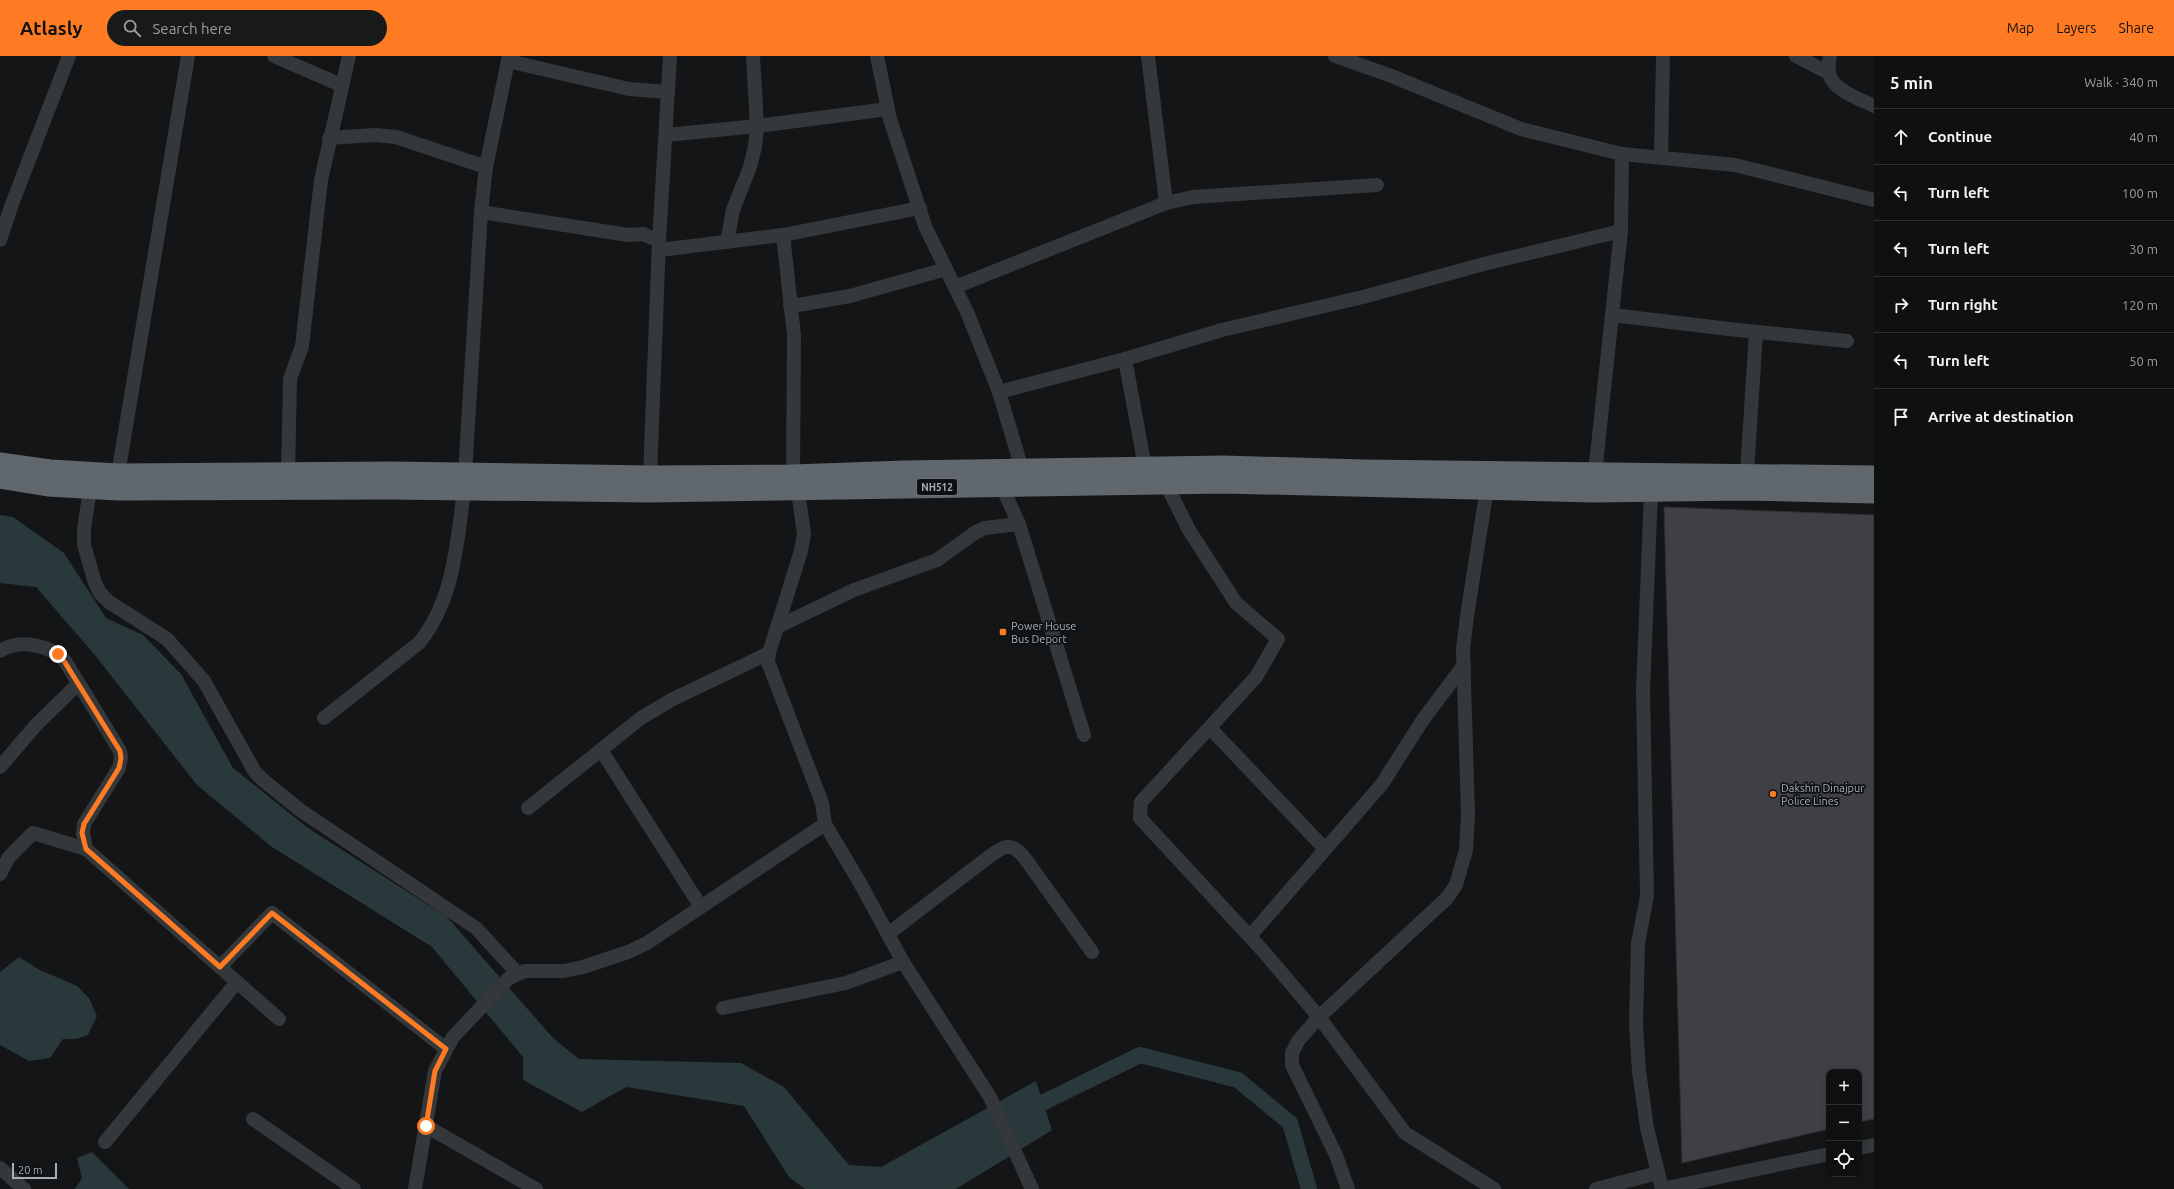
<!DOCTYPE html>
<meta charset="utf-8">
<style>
body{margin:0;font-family:Ubuntu,sans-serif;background:#181919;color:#f1f3f6}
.controls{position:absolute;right:12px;bottom:12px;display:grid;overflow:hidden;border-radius:8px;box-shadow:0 2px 6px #0003}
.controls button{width:36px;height:36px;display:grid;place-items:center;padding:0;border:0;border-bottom:1px solid #2f3030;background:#0f1010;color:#f1f3f6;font:20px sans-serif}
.scale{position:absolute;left:12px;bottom:10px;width:45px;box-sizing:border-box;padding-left:4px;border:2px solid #a5afb8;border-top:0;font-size:11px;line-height:14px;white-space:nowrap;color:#a5afb8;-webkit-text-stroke:3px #0f1011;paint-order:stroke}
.stop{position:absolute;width:12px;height:12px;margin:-9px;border:3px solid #ff7b23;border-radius:50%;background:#fff}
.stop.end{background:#ff7b23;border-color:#fff;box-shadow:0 1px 4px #0008}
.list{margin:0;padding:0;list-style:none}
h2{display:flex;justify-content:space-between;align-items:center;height:52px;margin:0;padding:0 16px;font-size:17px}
h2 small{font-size:13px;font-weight:400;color:#9b9d9f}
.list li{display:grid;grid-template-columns:26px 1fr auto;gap:12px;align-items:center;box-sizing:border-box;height:56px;padding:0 16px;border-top:1px solid #2f3030}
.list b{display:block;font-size:15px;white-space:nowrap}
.list em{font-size:13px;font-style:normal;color:#9b9d9f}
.icon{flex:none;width:22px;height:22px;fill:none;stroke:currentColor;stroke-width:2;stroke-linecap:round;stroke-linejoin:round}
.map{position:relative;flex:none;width:1874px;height:1133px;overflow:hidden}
header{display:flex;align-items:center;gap:24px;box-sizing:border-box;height:56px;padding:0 20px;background:#ff7b23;color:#111}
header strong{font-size:19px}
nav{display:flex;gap:22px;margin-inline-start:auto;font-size:14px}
.search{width:280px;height:36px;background:#181919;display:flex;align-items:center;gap:10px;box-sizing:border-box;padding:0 14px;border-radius:22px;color:#9b9d9f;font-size:15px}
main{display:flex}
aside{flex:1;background:#0f1010}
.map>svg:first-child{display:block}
.water{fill:#29383b}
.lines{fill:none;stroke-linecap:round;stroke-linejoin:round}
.canal{stroke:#29383b;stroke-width:16}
.building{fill:#3e4044;stroke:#2e2f32}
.minor{stroke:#35383b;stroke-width:14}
.highway{stroke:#60676d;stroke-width:21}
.route{stroke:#ff7b23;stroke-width:5}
.poi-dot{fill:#ff7b23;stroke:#0f1011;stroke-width:1.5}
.labels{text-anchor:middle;stroke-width:3.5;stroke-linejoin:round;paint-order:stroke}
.shield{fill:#0f1011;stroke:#787f86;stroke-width:1}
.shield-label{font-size:10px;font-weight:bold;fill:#a5afb8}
.poi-label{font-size:11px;fill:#a5afb8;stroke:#0f1011;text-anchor:start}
</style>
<header>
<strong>Atlasly</strong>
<div class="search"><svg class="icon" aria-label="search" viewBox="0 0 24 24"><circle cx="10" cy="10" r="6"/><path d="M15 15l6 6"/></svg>Search here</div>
<nav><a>Map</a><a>Layers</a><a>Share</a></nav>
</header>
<main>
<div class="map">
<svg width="1874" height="1133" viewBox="0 0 1874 1133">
<rect width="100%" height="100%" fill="#141516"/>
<g class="water">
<polygon points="0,459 13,461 64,497 106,562 143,579 181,618 233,712 308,772 447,861 553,982 579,1003 741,1007 784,1031 849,1109 881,1111 1036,1025 1052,1074 956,1133 805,1133 789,1121 744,1050 626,1031 582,1056 523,1024 523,1001 432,891 272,791 197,729 94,598 36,531 0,527"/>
<polygon points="19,901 40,914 77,930 89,942 97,960 88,979 76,983 63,983 50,1002 29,1005 0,989 0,916"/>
<polygon points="92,1096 129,1133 75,1133 82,1122 77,1102"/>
</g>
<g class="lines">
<polyline class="canal" points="1025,1058 1038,1049 1140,999 1238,1024 1290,1067 1309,1133"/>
</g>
<polygon class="building" points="1664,451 1874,459 1874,1063 1859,1066 1859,1016 1829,1016 1829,1073 1682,1107"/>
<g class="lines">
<g class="minor">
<polyline points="274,0 341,29"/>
<polyline points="877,0 890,63 925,170 967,256 999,336 1022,413"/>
<polyline points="1148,0 1166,147"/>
<polyline points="1335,0 1389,19 1521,73 1622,98 1735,109 1874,144"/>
<polyline points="1796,0 1829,17"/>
<path d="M1830 0C1829 5 1828 11 1829 16 1831 34 1860 43 1874 50"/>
<polyline points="508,5 629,33 668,36"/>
<polyline points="666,79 757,70 888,53"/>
<polyline points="329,82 375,79 396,81 486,111"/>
<polyline points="1661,100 1663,0"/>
<polyline points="481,156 628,179 643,178 659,185"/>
<polyline points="783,179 794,279 793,419"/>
<polyline points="0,184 12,148 69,0"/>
<polyline points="727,186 733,154 750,111 755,91 757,70 753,0"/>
<polyline points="659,194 783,179 920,152"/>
<polyline points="955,231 1166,147 1193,141 1377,129"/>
<polyline points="790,249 798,249 850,240 946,213"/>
<polyline points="1612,259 1729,273 1847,285"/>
<polyline points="1125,303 1145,411"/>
<polyline points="999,336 1125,303 1222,274 1363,241 1484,208 1621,175"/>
<polyline points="288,417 290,323 302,290 321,124 349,0"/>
<polyline points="1595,417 1621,175 1622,98"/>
<polyline points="1747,417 1756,276"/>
<polyline points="118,418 188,0"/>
<polyline points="465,418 481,156 486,111 509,0"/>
<polyline points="650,420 659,185 670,0"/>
<polyline points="1167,421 1166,428 1189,474 1236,547 1278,583 1256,621 1141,746 1140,762 1264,896 1319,961 1405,1077 1494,1133"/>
<polyline points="1002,431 1019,468 1084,679"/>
<polyline points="90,434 84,473 84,489 95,527 100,537 109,546 167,583 204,625 255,716 263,724 300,754 476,872 518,918"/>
<polyline points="798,435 804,478 801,495 769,597 768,606 822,747 825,768 860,827 903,906 990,1041 1032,1133"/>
<polyline points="1651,436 1643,635 1647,840 1638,887 1636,970 1639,1015 1647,1072 1662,1133"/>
<polyline points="777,571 854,534 937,504 976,476 985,472 1019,468"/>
<path d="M0 595C20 582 49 589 65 605L120 695 121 702 119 712 84 768 83 777 86 793 279 963"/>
<path d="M324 662 419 587C454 544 457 487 464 434"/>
<polyline points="1210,672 1325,793"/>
<polyline points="601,694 701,851"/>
<polyline points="0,711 36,669 78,628"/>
<polyline points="528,752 641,662 673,643 769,597"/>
<polyline points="0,818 9,801 33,777 86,793"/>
<path d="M888 878 990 800C1005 789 1011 786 1024 801L1092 896"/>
<polyline points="1250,880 1382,728 1422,665 1464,609"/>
<polyline points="220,911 272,857 446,993"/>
<polyline points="723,952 846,927 903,906"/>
<polyline points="253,1063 354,1133"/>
<polyline points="426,1070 536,1133"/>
<polyline points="105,1086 237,926"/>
<polyline points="1859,1092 1874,1089"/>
<polyline points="0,1112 24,1133"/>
<polyline points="415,1133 435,1015 453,981 508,923 518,918 525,915 564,915 583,911 628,896 647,887 825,768"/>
<polyline points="1348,1133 1336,1099 1292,1009 1292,997 1298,985 1319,961 1447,842 1456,829 1466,794 1468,759 1463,593 1467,560 1487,432"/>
<polyline points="1596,1133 1658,1117"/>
<polyline points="1662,1133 1829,1098"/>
</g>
<g class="highway">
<polyline points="0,407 50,414 118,418 391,416 650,420 793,419 904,415 1224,410 1363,414 1874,420"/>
<polyline points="0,422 48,430 118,434 390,433 650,436 1224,427 1594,436 1747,434 1874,437"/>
</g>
</g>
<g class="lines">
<polyline class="route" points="58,598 64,605 120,695 121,702 119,712 84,768 82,777 86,793 220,911 272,857 446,993 435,1015 426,1070"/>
</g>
<g class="poi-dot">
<rect x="999" y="572" width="8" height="8" rx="2"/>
<circle cx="1773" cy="738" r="4"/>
</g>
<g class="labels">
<rect class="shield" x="917" y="423" width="40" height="16" rx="3"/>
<g class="shield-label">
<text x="937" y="435">NH512</text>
</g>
<g class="poi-label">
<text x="1011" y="574">Power House<tspan x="1011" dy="13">Bus Deport</tspan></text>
<text x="1781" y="736">Dakshin Dinajpur<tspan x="1781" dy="13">Police Lines</tspan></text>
</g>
</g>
</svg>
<div class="controls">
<button>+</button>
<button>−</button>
<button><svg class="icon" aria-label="locate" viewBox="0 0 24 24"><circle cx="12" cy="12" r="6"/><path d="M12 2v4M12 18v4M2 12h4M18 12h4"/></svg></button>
</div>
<div class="scale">20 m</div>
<div class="stop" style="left:426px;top:1070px"></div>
<div class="stop end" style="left:58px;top:598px"></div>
</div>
<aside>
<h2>5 min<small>Walk · 340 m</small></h2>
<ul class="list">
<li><svg class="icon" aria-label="ahead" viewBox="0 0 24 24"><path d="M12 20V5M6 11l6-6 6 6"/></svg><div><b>Continue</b></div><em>40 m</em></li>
<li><svg class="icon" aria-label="left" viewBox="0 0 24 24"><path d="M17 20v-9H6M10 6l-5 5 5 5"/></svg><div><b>Turn left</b></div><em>100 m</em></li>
<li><svg class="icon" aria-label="left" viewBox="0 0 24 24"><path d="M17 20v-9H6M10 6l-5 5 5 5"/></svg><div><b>Turn left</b></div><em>30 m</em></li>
<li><svg class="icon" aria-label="right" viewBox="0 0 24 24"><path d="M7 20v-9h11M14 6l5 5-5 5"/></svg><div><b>Turn right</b></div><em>120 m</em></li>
<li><svg class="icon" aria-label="left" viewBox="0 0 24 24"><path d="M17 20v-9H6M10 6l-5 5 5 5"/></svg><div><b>Turn left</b></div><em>50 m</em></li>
<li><svg class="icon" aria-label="arrive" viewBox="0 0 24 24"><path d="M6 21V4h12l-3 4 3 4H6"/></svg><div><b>Arrive at destination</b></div></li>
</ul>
</aside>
</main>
